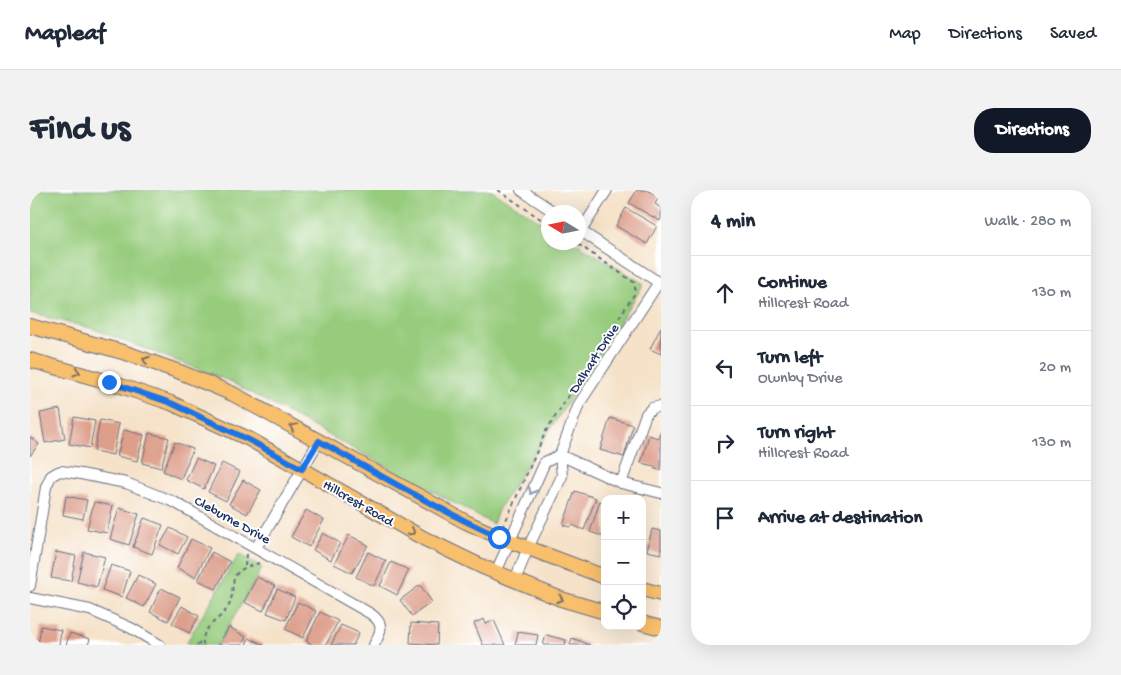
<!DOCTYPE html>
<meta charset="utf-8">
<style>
body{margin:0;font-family:"Gochi Hand",sans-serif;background:#f2f2f3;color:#1f2937}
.controls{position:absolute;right:15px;bottom:15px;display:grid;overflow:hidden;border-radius:10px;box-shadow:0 5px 20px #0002}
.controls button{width:45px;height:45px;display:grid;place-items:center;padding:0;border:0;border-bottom:1px solid #e0e1e3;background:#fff;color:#1f2937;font:25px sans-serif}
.compass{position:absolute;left:511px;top:15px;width:45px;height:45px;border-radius:50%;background:#fff;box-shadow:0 5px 20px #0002;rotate:280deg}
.stop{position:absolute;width:15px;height:15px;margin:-11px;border:4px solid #1a73e8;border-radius:50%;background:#fff}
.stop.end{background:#1a73e8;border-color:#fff;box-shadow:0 1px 5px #0008}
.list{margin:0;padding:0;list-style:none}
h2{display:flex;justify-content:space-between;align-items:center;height:65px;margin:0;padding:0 20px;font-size:21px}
h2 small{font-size:16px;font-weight:400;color:#747a83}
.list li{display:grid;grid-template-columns:32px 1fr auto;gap:15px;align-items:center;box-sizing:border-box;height:75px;padding:0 20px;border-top:1px solid #e0e1e3}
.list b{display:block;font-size:19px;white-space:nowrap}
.list p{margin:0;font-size:16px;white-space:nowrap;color:#747a83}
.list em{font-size:16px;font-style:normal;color:#747a83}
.icon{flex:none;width:28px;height:28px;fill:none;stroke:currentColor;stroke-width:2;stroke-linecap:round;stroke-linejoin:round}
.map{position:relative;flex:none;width:631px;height:455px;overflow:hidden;border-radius:20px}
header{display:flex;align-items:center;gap:30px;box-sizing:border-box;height:70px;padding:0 25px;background:#fff;border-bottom:1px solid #e0e1e3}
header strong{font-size:24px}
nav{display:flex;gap:28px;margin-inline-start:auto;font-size:18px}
.intro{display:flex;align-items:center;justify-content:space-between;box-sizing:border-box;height:120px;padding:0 30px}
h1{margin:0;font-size:35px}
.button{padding:12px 22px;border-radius:20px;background:#111827;color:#fff;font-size:18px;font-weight:700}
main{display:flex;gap:30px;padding:0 30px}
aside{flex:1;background:#fff;border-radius:20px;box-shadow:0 5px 20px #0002}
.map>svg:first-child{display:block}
.green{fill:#97cc7d;stroke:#597e6e}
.building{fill:#dd9e8a}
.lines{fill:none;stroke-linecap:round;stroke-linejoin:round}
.minor-casing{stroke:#676e83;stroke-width:12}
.major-casing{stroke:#676e83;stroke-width:16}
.path{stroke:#676e83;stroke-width:2;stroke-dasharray:4 4;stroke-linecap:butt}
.minor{stroke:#fff;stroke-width:10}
.major{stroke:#f8bf6c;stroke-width:14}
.oneway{stroke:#7e7064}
.oneway2{stroke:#8d97ae}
.route{stroke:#1a73e8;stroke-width:6}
.labels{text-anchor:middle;stroke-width:4;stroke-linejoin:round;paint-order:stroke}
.street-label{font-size:14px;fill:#1b2f5e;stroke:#fff}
</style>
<header>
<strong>Mapleaf</strong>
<nav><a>Map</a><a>Directions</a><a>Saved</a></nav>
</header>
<div class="intro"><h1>Find us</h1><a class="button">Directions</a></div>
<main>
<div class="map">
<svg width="631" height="455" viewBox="0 0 631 455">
<rect width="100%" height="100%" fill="#fff"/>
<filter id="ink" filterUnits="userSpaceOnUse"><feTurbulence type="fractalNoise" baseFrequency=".02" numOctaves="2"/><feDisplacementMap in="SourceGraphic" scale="10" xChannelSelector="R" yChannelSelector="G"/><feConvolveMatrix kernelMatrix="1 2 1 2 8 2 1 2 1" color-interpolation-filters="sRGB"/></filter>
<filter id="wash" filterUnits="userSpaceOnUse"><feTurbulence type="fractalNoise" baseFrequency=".0096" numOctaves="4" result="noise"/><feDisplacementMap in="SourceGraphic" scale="20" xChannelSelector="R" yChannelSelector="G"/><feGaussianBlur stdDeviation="1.12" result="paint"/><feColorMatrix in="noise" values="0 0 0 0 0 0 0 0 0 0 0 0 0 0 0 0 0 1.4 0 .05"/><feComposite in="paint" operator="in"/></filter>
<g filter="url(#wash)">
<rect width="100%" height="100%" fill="#f5e2c8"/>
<g class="green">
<polygon points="0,0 460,0 518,36 518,52 546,53 614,94 468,320 463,334 197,190 61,138 0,123"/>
<polygon points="209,364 232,378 188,455 162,455 157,452"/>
</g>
<g id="blocks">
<g class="building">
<polygon points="607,0 618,0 629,6 625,14 631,18 631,28 630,31 599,13"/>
<polygon points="596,18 627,36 617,54 586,36"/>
<polygon points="631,137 631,164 620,159"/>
<polygon points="30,219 35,249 15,253 10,223"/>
<polygon points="44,227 65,231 60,258 39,254"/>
<polygon points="580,228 603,235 594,267 570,260"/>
<polygon points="70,230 89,234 83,265 64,261"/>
<polygon points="94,240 114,245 107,271 87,266"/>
<polygon points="631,240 631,280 630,280 625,279 624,276 611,273 619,245 628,248"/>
<polygon points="119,243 139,248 131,278 112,273"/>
<polygon points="0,247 9,254 0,266"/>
<polygon points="145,252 163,259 151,289 133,281"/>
<polygon points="166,268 184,276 174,299 156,290"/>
<polygon points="192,273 210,282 196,311 178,302"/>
<polygon points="213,290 231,300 217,324 199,314"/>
<polygon points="545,301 566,308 554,340 542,335 540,337 533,335"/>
<polygon points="36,306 57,310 53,329 33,325"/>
<polygon points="570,311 575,313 575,347 560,342"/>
<polygon points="64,312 83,316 77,343 57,339"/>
<polygon points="89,318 109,324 99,355 80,349"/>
<polygon points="276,320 294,330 279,357 261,347"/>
<polygon points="114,328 133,335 122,364 103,357"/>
<polygon points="140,338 157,347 148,364 130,355"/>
<polygon points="622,339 631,341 631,364 617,361"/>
<polygon points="293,343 310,353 301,370 283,360"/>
<polygon points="319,345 338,355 322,383 304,374"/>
<polygon points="161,349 180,358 165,387 147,378"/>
<polygon points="26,362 46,366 41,391 21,388"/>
<polygon points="54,362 75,367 67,397 47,392"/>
<polygon points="182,362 200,372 186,399 168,390"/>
<polygon points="338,362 356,371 344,396 326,387"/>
<polygon points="361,372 379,380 367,405 350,396"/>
<polygon points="81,375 100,381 92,407 72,400"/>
<polygon points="108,385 126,394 114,417 96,408"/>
<polygon points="227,387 245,396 233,421 214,412"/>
<polygon points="390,395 402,412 382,426 370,410"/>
<polygon points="131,398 150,407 138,431 120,422"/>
<polygon points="247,399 265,407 256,430 237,423"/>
<polygon points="268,412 286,421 273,448 255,439"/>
<polygon points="152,416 169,426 159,443 142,433"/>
<polygon points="290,422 308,431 296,455 283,455 276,451"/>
<polygon points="454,429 456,434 464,430 475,455 453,455 444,433"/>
<polygon points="381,433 408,435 407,455 380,453"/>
<polygon points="311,435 329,443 323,455 301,455"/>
<polygon points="11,436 31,440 29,455 8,455"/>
<polygon points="199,437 216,447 212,455 188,455"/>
<polygon points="488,442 508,445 506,455 485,455"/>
<polygon points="40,443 60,449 58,455 36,455"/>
<polygon points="516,445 536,450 535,455 513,455"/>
<polygon points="219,448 234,455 216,455"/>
<polygon points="542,448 560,455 540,455"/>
</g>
</g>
</g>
<g filter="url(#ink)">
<use href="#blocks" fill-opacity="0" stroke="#676e83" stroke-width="1"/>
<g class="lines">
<defs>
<g id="minor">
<polyline points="491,0 524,22"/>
<polyline points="548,39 631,94"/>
<polyline points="551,41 577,0"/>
<polyline points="530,265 591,293 631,303"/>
<polyline points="591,293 616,224 622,218 631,216"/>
<polyline points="226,358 289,251"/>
<polyline points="466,382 515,272 530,265"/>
<polyline points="485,390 498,358 532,286 530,265 549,214 629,92"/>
<path d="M0 396 16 297 21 286 28 282 31 281 51 284 96 293 144 312 341 424C355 434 351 442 344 455"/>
<polyline points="0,408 60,420 101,438 130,455"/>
</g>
<g id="major">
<polyline points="0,136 96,163 150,182 203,204 436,332 469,347 575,387"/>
<polyline points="0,170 79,192 141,213 219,249 393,348 453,377 531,409 575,422"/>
<polyline points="612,399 631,404"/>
<polyline points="612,433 631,438"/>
</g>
</defs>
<use href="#minor" class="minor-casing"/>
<use href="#major" class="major-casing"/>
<g class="path">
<polyline points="468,0 518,34"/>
<polyline points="473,337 516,241 605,103 605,93 545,52"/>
<polyline points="215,376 216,364"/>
<polyline points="167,455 173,452"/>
<path d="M173 455C171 435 190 431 198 417 204 408 201 394 205 386 211 377 220 376 229 373"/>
</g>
<use href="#minor" class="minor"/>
<use href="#major" class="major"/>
</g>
<defs><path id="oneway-chevron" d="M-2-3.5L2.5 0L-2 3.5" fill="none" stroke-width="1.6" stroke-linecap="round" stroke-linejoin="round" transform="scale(1.25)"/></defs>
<g class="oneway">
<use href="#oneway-chevron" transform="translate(116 170) rotate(-160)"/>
<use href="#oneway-chevron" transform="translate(47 182) rotate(16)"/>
<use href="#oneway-chevron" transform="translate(263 237) rotate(-151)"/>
<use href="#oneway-chevron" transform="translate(382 342) rotate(30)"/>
<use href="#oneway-chevron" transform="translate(530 409) rotate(20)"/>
</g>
<use class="oneway2" href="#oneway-chevron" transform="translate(502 301) rotate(114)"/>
</g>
<g class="lines" filter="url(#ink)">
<path class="route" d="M79 192 141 213 219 250 272 279 289 251C348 284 407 319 469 347"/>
</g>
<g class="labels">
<g class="street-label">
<text transform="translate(563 168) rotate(-57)" y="5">Dalhart Drive</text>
<text transform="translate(329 312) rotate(30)" y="5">Hillcrest Road</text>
<text transform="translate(203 329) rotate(29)" y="5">Cleburne Drive</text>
</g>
</g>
</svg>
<div class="controls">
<button>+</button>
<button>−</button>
<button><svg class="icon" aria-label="locate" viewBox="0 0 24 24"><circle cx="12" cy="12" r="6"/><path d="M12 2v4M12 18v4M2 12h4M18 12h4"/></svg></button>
</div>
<svg class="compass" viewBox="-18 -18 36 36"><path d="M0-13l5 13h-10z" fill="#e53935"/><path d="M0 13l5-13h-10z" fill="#747a83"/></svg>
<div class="stop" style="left:469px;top:347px"></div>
<div class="stop end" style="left:79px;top:192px"></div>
</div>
<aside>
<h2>4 min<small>Walk · 280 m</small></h2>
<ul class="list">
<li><svg class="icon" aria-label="ahead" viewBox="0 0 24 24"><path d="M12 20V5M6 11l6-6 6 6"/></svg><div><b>Continue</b><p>Hillcrest Road</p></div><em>130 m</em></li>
<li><svg class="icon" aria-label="left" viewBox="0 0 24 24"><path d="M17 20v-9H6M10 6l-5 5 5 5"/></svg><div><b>Turn left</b><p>Ownby Drive</p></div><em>20 m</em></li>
<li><svg class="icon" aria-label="right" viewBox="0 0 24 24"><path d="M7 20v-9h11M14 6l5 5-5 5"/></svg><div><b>Turn right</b><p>Hillcrest Road</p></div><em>130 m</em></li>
<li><svg class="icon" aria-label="arrive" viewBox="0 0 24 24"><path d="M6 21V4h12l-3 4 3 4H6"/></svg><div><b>Arrive at destination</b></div></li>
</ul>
</aside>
</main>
